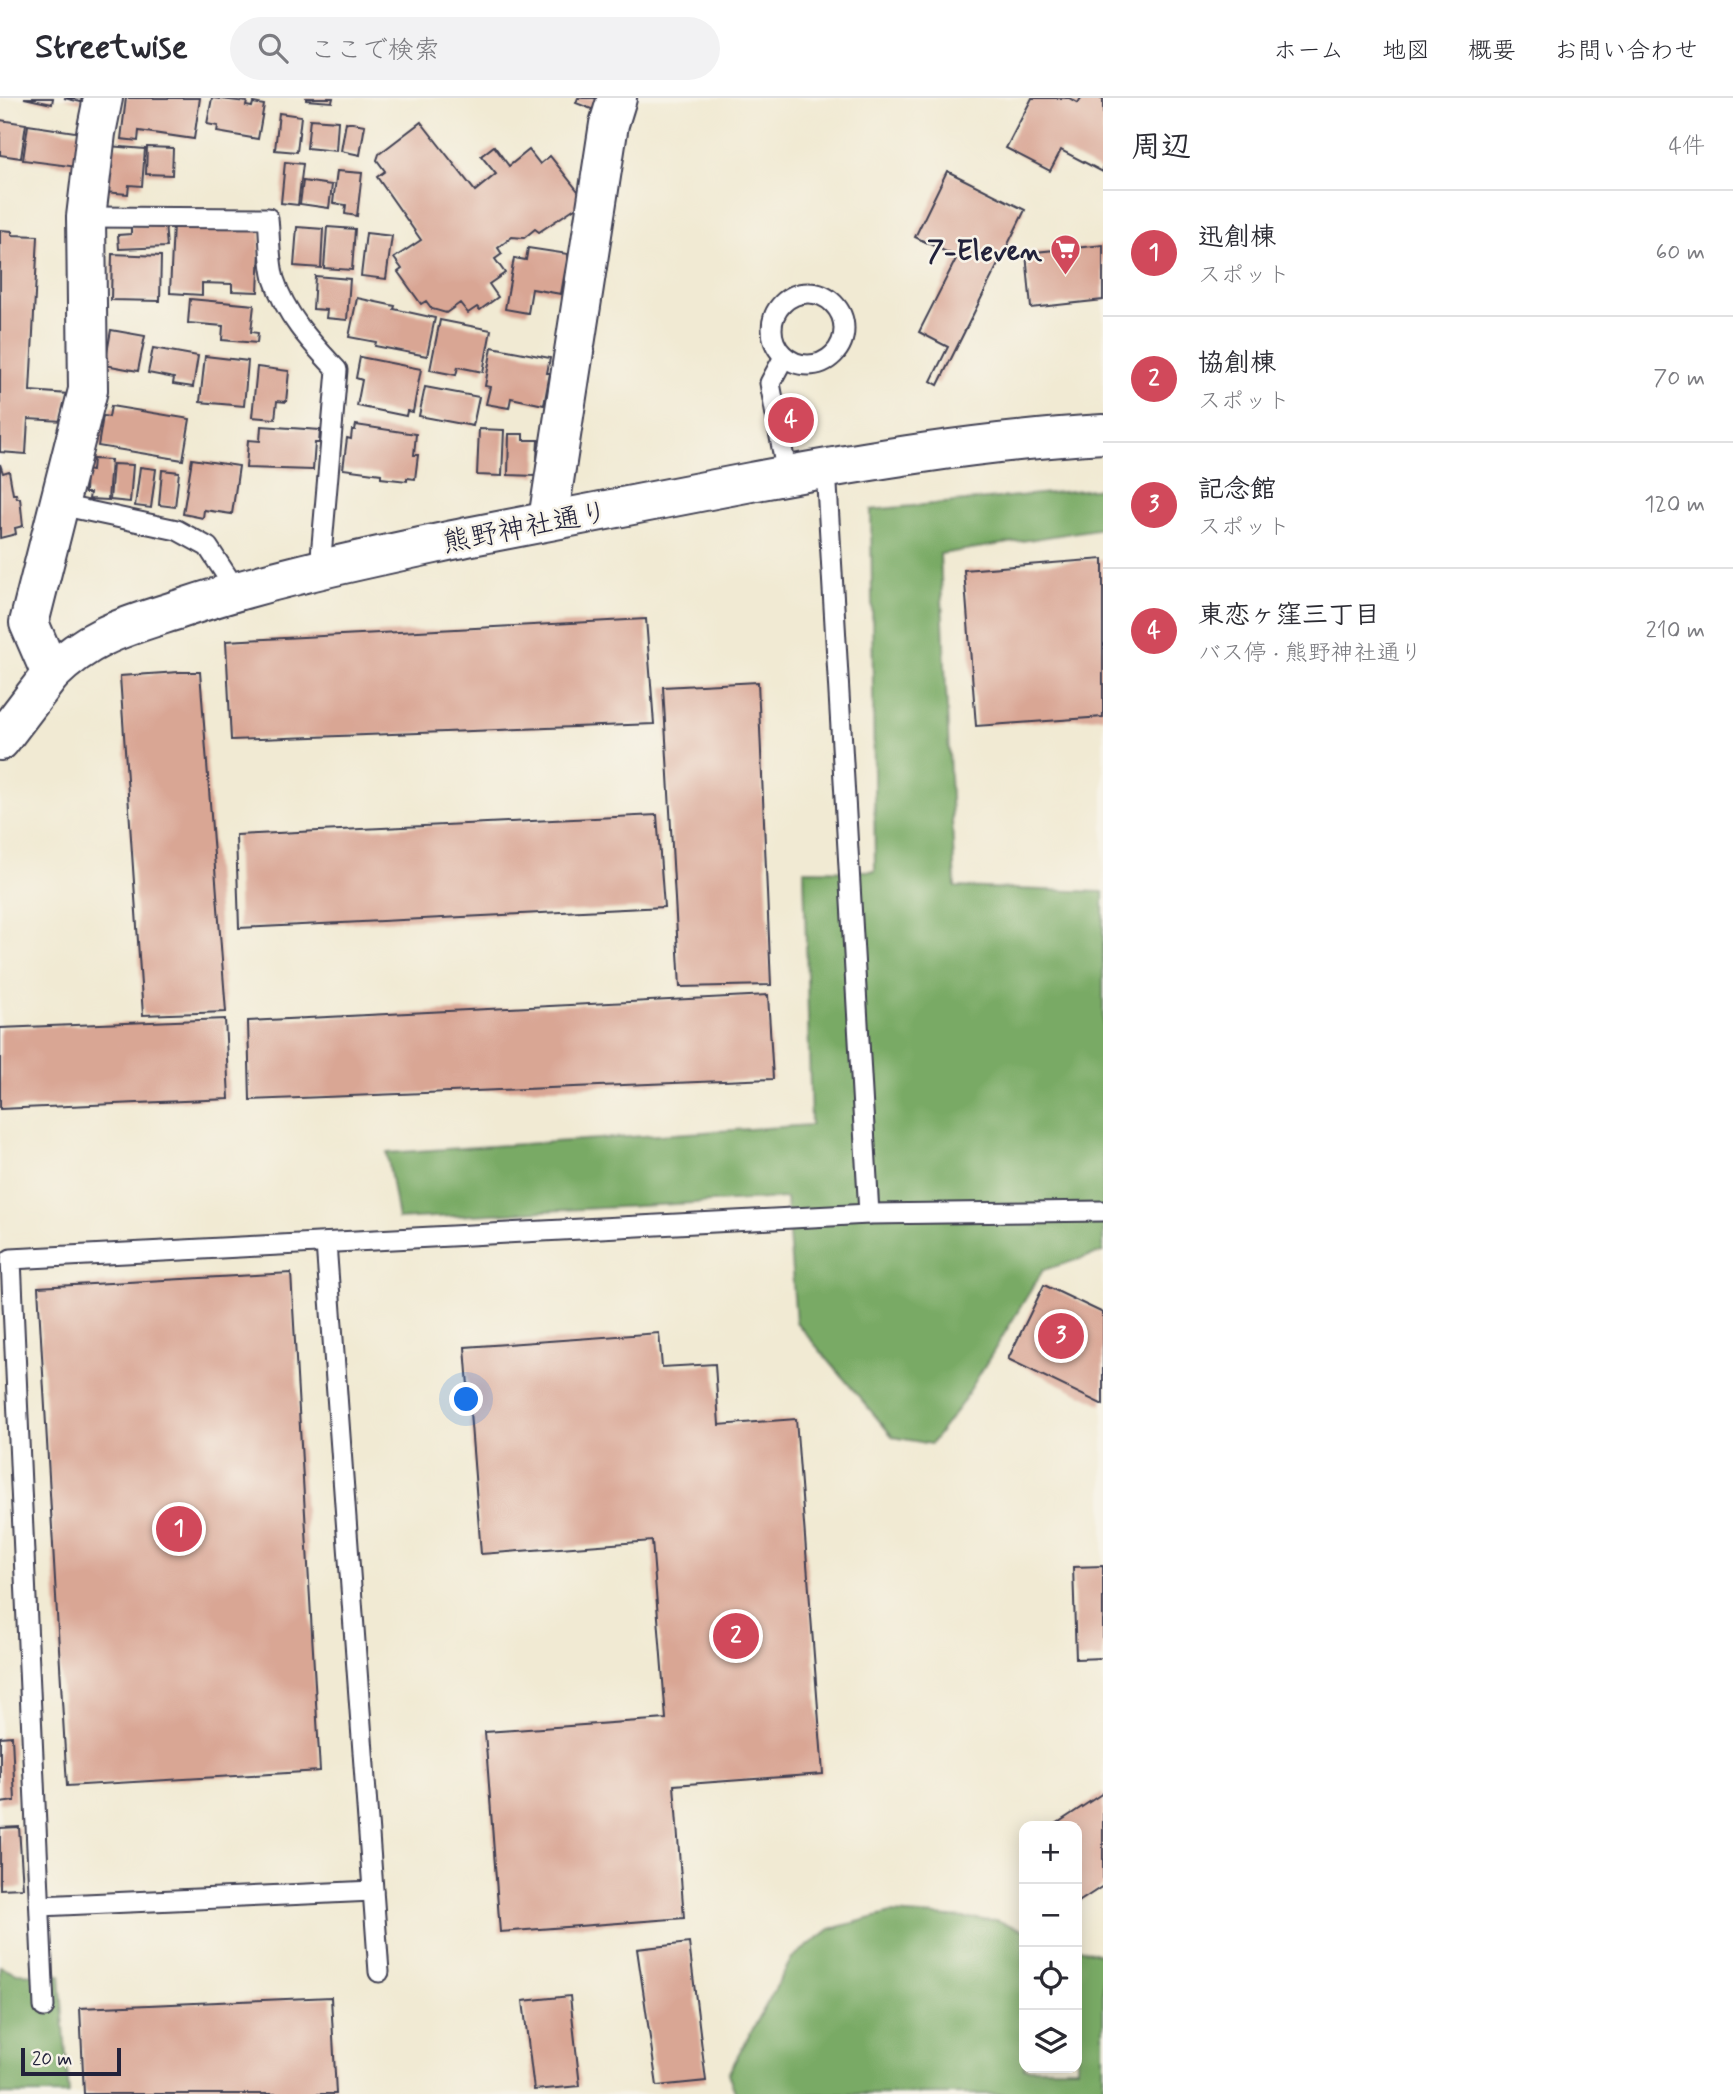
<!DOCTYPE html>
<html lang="ja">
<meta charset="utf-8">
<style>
body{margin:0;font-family:Mynerve,"Klee One",sans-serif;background:#f2f2f3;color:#2b2b33}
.controls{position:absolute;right:21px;bottom:21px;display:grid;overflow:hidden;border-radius:14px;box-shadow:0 4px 18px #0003}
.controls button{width:63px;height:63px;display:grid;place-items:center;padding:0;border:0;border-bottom:2px solid #e1e1e2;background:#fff;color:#2b2b33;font:35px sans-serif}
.scale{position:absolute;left:21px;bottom:18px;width:100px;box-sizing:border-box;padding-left:7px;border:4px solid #22223b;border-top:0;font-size:19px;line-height:24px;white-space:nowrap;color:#22223b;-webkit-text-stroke:5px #f7f3e8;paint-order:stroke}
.you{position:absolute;left:467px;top:1302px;width:24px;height:24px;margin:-18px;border:5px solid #fff;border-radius:50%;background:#1a73e8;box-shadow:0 0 0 10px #1a73e833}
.badge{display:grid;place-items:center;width:46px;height:46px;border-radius:50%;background:#d1495b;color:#fff;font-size:23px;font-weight:700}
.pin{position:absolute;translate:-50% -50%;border:4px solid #fff;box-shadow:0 2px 7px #0006}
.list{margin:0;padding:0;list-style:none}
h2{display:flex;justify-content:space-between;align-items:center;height:91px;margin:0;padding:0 28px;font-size:30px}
h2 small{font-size:23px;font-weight:400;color:#7c7c81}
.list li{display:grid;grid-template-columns:46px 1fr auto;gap:21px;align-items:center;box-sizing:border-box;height:126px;padding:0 28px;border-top:2px solid #e1e1e2}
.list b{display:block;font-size:26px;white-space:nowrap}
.list p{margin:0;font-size:23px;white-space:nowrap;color:#7c7c81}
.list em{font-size:23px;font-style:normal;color:#7c7c81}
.icon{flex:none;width:38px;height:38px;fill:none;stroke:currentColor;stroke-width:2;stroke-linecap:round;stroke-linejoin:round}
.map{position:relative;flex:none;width:1103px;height:1996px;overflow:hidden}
header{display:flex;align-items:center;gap:42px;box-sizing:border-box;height:98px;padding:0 35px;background:#fff;border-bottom:2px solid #e1e1e2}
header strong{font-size:33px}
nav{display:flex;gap:38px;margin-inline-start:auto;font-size:24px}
.search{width:490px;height:63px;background:#f2f2f3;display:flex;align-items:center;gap:18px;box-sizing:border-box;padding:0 24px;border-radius:38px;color:#7c7c81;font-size:26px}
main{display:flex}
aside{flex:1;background:#fff}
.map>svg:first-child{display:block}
.forest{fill:#79aa65;stroke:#4e6650;stroke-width:2}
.building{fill:#d9a694}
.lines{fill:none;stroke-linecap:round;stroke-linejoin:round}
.service-casing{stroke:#414052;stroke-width:23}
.minor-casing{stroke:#414052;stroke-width:42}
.secondary-casing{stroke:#414052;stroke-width:42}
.service{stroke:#fff;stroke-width:19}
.minor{stroke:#fff;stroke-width:38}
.secondary{stroke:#fff;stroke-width:38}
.labels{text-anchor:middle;stroke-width:5;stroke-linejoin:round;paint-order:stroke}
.poi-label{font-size:28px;font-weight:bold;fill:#22223b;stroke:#f7f3e8;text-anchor:end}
.street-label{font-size:28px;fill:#22223b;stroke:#f7f3e8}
</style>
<header>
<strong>Streetwise</strong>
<div class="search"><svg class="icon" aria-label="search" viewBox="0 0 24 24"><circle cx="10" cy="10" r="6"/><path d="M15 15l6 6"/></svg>ここで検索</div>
<nav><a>ホーム</a><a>地図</a><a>概要</a><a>お問い合わせ</a></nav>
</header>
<main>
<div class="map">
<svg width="1103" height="1996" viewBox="0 0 1103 1996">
<rect width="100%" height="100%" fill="#f7f3e8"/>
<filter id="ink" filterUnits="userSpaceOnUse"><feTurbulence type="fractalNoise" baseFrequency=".0143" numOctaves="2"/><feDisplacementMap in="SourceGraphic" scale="14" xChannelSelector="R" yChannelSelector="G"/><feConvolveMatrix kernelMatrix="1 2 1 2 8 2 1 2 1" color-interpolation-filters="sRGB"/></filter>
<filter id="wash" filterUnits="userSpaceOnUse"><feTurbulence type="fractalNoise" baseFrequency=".00686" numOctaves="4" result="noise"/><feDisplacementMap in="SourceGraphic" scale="28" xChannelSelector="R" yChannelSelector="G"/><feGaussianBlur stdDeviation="1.57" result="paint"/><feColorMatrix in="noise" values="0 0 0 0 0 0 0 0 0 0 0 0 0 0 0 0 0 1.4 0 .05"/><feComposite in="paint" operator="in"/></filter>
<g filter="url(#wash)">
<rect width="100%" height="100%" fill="#f1ead3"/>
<g class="forest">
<polygon points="1103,390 1103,430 940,456 955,789 1103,794 1103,1154 1043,1172 962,1305 931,1346 893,1339 796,1224 786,1100 398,1121 387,1055 811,1027 804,772 875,773 871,412"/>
<polygon points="891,1815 996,1822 1024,1832 1024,1970 1077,1970 1077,1849 1103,1858 1103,1988 1089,1996 736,1996 728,1976 792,1860 830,1831"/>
<polygon points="0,1868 17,1875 60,1877 69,1996 0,1996"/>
</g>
<g id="blocks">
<g class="building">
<polygon points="24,0 53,0 52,6"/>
<polygon points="64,0 82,0 81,4"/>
<polygon points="126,0 200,0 194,41 139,33 138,43 121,41"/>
<polygon points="212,0 247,4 246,8 252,9 253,5 264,7 258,41 217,34 218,28 207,26"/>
<polygon points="306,0 333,0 332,4 306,2"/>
<polygon points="578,0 599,0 594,12 576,5"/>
<polygon points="1032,0 1069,0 1078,5 1081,0 1103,0 1103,74 1061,52 1050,73 1006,50"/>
<polygon points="279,15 301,18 297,54 275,52"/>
<polygon points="310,21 338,23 336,53 307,50"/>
<polygon points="0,22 26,26 21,60 0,57"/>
<polygon points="346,24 365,27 360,57 341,53"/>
<polygon points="421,24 475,93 496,76 481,58 494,48 509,68 529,52 540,66 550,58 581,97 578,108 539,134 535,131 524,140 512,139 498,150 502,156 495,161 505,175 489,186 498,199 480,212 477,209 468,215 460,205 446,215 432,211 426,203 421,206 398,174 402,171 394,160 421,142 377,79 385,73 377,62 379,56"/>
<polygon points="28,27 82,35 77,69 23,62"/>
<polygon points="108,48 145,51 142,88 129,87 128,96 104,94"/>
<polygon points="147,49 173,50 172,77 146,76"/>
<polygon points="285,64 303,66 298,107 281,105"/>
<polygon points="337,73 362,75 357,118 345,116 346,107 333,105"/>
<polygon points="947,73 1025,112 938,287 931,283 948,249 919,234 957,159 915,139"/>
<polygon points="303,83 332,87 329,110 300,106"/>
<polygon points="165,126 167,149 119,151 118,137 131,136 131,128"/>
<polygon points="173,126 261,130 258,194 232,193 232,186 202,185 202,197 170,195"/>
<polygon points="297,129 323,131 321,170 294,168"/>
<polygon points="327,129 355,131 352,172 324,170"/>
<polygon points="0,132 12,133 12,137 38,138 30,293 68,296 63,323 28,321 26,356 0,354"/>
<polygon points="366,135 392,138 386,181 361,178"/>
<polygon points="1103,147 1103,202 1031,210 1026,155"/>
<polygon points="528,150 568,156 561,196 532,191 528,215 505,211 514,160 526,162"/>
<polygon points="112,156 161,158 160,203 111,202"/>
<polygon points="315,178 350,181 347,222 326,220 327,212 313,211"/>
<polygon points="357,200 395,208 394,211 435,220 427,258 375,248 376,244 349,239"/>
<polygon points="190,201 254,207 251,234 258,235 257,245 222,242 223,228 188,225"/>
<polygon points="440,222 491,232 483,274 458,269 456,277 430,272"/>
<polygon points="111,232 145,238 138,273 105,267"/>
<polygon points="492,249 550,260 547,275 550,275 544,307 511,300 509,310 486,306 490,289 485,288"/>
<polygon points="153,250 198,258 193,289 173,286 174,280 148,275"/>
<polygon points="205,258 248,263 244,308 200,304"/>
<polygon points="360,259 421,271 413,314 407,313 406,318 357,308 362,282 356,280"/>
<polygon points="257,269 289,273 286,304 277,303 275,321 252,319"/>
<polygon points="425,289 479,299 473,328 419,318"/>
<polygon points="111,308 190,321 183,362 98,348 103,318 109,319"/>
<polygon points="356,327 416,336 414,357 418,357 415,381 407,380 407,383 381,380 381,376 343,371 347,340 351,341 352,332 355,332"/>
<polygon points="261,328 320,332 319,345 315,345 313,372 246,370 248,342 260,343"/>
<polygon points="479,331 504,332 502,378 477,377"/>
<polygon points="509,336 523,336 523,342 538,342 536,378 508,377"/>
<polygon points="93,361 111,362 108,402 89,401 90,395 85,395 86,372 92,373"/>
<polygon points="192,361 239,368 232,416 204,412 203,420 183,416"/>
<polygon points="0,366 3,375 9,373 13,396 16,396 17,400 20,400 23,428 15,430 16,436 0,440"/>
<polygon points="113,366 133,367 130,404 110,402"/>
<polygon points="140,369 156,371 151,410 135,408"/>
<polygon points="162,372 179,374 175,409 159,407"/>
<polygon points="1103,461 1103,619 976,628 964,472"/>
<polygon points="646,521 654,626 231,642 226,543"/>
<polygon points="179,574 200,574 226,914 143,917 120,578"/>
<polygon points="758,584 771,887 680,889 663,589"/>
<polygon points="657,717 664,809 239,830 236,737"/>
<polygon points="768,897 773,981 250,1002 248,923"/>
<polygon points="225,921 229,1001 0,1011 0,930"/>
<polygon points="291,1175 320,1673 67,1688 38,1189"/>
<polygon points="1044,1187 1103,1215 1103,1307 1008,1261"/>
<polygon points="659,1235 662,1269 715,1266 719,1327 796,1321 823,1676 674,1687 684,1820 500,1834 485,1634 666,1621 652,1443 481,1456 465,1249"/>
<polygon points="1103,1468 1103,1560 1076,1561 1073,1469"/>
<polygon points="12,1638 15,1703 0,1705 0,1639"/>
<polygon points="1103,1695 1103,1788 1077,1805 1077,1728 1053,1728"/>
<polygon points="19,1729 23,1790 0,1791 0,1730"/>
<polygon points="689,1845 706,1983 657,1988 637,1851"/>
<polygon points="570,1898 580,1988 534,1992 523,1903"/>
<polygon points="331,1899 336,1996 84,1996 80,1910"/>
</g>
</g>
</g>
<g filter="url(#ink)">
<use href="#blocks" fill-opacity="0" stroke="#414052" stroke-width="2"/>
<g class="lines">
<defs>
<g id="service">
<path d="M86 119 268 120C270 139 269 162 274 181 286 218 311 244 337 272L320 470"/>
<circle cx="808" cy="231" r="36"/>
<polyline points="784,259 770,285 787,377"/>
<polyline points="60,407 177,432 208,449 236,492"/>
<polyline points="869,1116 1103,1113"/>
<polyline points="326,1145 379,1874"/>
<polyline points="40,1808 373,1793"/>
<polyline points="44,1909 11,1161 869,1116 826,370"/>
</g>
<g id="minor">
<polyline points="548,422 609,26 617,0"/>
<polyline points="0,643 51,576 29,525 88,292 86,119 96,35 103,0"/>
</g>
<path id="secondary" d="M51 576C91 536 128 528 180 511 274 479 370 460 467 439 561 420 656 402 751 384 868 362 985 343 1103 336"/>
</defs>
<use href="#service" class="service-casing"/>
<use href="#minor" class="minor-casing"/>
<use href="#secondary" class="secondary-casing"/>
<use href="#service" class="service"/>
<use href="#minor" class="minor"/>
<use href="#secondary" class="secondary"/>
</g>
</g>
<defs>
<symbol id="supermarket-pin" viewBox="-11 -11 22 30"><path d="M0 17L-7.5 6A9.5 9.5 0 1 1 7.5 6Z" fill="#d1495b" stroke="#f7f3e8"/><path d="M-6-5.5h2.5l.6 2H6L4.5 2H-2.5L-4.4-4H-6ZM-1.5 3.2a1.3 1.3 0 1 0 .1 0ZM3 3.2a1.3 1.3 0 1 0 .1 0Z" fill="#fff"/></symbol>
</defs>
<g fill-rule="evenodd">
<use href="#supermarket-pin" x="1048" y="134" width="35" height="47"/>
</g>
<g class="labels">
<g class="poi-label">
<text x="1042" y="162">7-Eleven</text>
</g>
<g class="street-label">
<text transform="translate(525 428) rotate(-11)" y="10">熊野神社通り</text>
</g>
</g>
</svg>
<div class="controls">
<button>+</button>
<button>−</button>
<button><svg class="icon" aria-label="locate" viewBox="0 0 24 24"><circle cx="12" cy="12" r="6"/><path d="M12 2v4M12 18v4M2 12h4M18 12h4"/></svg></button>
<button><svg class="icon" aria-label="layers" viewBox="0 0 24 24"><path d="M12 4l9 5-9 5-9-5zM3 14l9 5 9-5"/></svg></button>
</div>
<div class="scale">20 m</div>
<div class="you"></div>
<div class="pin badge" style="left:179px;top:1431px">1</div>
<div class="pin badge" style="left:736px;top:1538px">2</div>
<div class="pin badge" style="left:1061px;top:1238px">3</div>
<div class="pin badge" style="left:791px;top:322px">4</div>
</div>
<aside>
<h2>周辺<small>4件</small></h2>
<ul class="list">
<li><span class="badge">1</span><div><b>迅創棟</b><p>スポット</p></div><em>60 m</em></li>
<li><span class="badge">2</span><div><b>協創棟</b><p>スポット</p></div><em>70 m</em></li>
<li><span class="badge">3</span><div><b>記念館</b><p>スポット</p></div><em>120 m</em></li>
<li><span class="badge">4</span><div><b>東恋ヶ窪三丁目</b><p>バス停 · 熊野神社通り</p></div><em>210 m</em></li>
</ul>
</aside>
</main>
